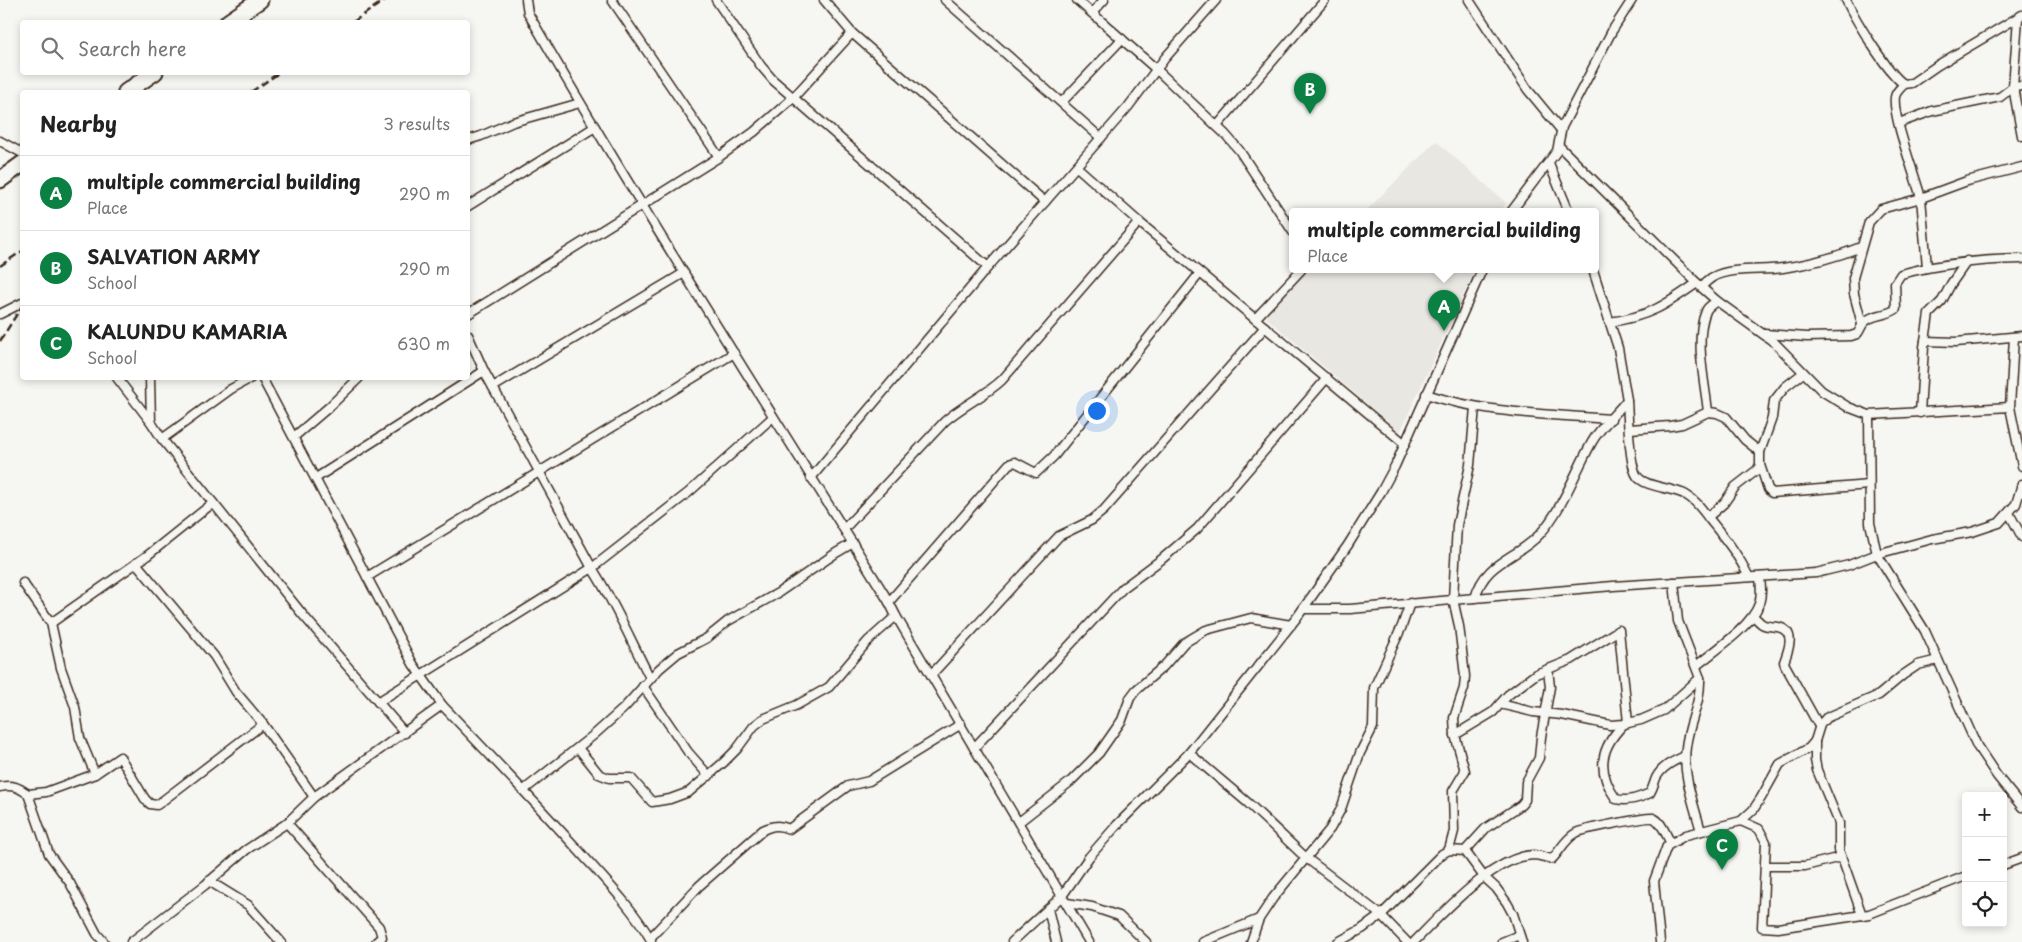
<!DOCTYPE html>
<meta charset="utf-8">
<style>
body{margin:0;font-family:"Playpen Sans",sans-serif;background:#f2f2f2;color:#222}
.controls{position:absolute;right:15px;bottom:15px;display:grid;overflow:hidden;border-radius:5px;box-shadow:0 2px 8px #0003}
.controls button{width:45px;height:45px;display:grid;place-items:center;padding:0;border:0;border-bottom:1px solid #e0e0e0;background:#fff;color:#222;font:25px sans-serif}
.you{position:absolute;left:1096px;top:410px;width:18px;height:18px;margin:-12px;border:4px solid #fff;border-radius:50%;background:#1a73e8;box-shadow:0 0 0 8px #1a73e833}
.badge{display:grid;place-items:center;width:32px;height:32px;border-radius:50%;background:#0b8043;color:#fff;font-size:16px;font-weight:700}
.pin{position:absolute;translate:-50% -41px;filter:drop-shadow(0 1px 2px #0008)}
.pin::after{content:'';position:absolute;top:26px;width:18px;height:15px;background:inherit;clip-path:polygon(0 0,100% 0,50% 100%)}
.popup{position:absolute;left:1289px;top:208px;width:310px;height:65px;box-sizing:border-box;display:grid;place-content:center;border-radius:5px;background:#fff;filter:drop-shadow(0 1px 4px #0005);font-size:16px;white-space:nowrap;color:#767676}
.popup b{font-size:19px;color:#222}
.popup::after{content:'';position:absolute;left:50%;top:100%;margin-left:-10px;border:10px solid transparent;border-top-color:#fff}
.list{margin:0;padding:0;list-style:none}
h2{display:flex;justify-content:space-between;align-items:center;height:65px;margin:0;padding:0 20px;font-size:21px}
h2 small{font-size:16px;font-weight:400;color:#767676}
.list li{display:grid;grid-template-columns:32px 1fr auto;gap:15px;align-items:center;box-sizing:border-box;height:75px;padding:0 20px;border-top:1px solid #e0e0e0}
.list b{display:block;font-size:19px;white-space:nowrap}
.list p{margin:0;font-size:16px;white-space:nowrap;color:#767676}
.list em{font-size:16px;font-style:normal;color:#767676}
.icon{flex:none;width:28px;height:28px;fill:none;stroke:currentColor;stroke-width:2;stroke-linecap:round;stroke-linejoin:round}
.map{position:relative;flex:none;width:2022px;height:942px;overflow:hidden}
.search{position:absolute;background:#fff;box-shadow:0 2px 8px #0003;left:20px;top:20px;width:450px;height:55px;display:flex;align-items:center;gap:12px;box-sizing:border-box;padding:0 18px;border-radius:5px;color:#767676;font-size:19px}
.panel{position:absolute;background:#fff;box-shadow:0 2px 8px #0003;left:20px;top:90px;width:450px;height:290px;border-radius:5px}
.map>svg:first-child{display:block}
.built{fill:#e8e7e2}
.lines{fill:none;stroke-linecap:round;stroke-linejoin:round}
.street-casing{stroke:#3b2a1e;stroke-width:11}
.highway-casing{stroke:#3b2a1e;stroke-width:19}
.street{stroke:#f6f6f2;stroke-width:8}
.highway{stroke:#f6f6f2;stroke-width:15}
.rail{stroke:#3b2a1e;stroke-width:2.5;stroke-dasharray:8 4;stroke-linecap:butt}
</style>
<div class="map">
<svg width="2022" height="942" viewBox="0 0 2022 942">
<rect width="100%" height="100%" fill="#f6f6f2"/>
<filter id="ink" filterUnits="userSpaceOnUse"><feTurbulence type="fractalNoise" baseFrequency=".02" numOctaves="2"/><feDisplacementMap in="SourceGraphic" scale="10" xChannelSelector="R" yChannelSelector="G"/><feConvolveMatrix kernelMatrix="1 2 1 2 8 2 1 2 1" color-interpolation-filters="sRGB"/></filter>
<g filter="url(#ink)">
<g class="built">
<polygon points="1436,141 1506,203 1502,212 1365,212"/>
<polygon points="1308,270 1475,270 1400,432 1263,315"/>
</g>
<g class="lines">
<defs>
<g id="street">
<path d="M526 0 528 13C643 213 768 406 889 602L896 616 1089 942"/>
<polyline points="612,0 719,157"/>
<polyline points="716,0 761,66 773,80 988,267 1128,107 1165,58 1216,0"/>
<polyline points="824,0 852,33 1045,202"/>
<polyline points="945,0 1101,138"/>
<polyline points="1077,0 1156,69 1225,134 1239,150 1293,232"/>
<polyline points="1469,0 1528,90 1561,130"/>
<path d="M1846 0C1855 19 1888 74 1904 84L1912 83 1938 65 2022 15"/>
<polyline points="1092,13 1104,0"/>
<polyline points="2018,18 2013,87 2022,86"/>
<polyline points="1062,102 1122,39"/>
<polyline points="1899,123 1932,111 2000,97 2013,87 2022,136"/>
<polyline points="1217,126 1325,0"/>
<polyline points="468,140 481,136 513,122 580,103"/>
<polyline points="0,141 22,153"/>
<polyline points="1559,146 1701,287 1717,301 1774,342 1822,391 1848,407 1869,415 2010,407 2022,466"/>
<polyline points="1549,163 1569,212"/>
<polyline points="1077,167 1139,222 1405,444"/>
<polyline points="468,206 595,127"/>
<polyline points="1511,212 1557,151 1562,127 1612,31 1632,0"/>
<polyline points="1927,267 1921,198 1967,181 2022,167"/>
<path d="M1701 287C1705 283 1709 279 1713 277 1731 267 1762 271 1783 268 1810 264 1836 257 1861 247"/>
<polyline points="0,314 22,303"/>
<polyline points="468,314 719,157 754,132 793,98 852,33"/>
<polyline points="1255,319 1301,270"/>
<path d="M1609 322C1648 317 1666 305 1697 283"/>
<path d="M1862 324 1854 294 1853 278 1869 222 1881 209 1921 198C1915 175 1892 116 1895 97 1896 91 1901 88 1904 84"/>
<path d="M1764 334 1807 337 1851 336 1857 334C1861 330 1861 324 1866 321 1874 314 1887 316 1896 309L1895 283 1901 274C1941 263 1980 260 2022 259"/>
<path d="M468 335 484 371 592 568C615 603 631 641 650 678"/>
<polyline points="1925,341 1956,342 2022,336"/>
<polyline points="117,378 151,422"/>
<polyline points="150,378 151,422 162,439 303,615 405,733"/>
<polyline points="262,378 413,664 442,705 314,797"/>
<polyline points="493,387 684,273"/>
<path d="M1426 394C1486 414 1548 414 1611 419"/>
<path d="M1627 400C1628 416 1629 465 1637 476 1644 487 1674 488 1686 495 1697 501 1703 511 1710 520 1726 540 1738 554 1749 577"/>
<polyline points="2010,407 2014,337"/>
<path d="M1708 412C1705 382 1694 339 1706 311 1708 306 1713 304 1717 301"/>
<polyline points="1920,413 1924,347 1929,314 1942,301 1951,284 1967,261"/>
<polyline points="1869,415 1870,523 1877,554 1925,631 1977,746 1997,776 2022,807"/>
<polyline points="1630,429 1670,426 1682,424 1708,412 1717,413 1726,417 1745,440 1760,452"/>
<polyline points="295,436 329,407 359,378"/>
<polyline points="162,439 231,389 251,378"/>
<polyline points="1760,465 1768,489 1772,493 1869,485"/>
<polyline points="316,478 484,371"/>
<polyline points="811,478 988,267"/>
<polyline points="2009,513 2022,537"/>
<polyline points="1708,517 1724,503 1735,487 1757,470 1760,465 1760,452 1772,418 1774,401 1785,387 1803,373"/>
<path d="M844 529 945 421C963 405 985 396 1002 380L1139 222"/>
<polyline points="367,577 734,353"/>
<polyline points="23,583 51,623 61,668 75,707 80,738 95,774"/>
<path d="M1475 598C1485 561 1516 559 1539 535 1563 509 1575 472 1592 442 1601 426 1616 414 1627 400L1618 348 1593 270"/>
<polyline points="889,602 1009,464 1015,462 1036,473 1054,456 1200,273"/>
<polyline points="1303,609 1350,609 1613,586 1816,573 1849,565 1877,554 1932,539 1972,532 1999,523 2016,504 2022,484"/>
<path d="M1753 616C1756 618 1759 622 1762 624 1767 627 1773 626 1778 627 1797 631 1788 651 1784 662L1785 665 1819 726"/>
<polyline points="51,623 148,555 213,503"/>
<path d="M1696 666C1714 651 1752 626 1759 604 1762 595 1761 586 1760 577"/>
<polyline points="932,674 1059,536 1092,520 1104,510 1265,327"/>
<path d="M1700 678C1701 704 1689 721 1686 747 1682 774 1694 805 1701 831"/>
<polyline points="643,686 688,752 709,776"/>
<polyline points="378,702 592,568 688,493 773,417"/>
<polyline points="1500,704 1533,712 1562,715 1610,725 1624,724 1641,720 1664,710 1700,678 1678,621 1674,582"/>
<path d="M442 705C489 754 535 802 580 852 605 880 632 907 651 940"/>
<path d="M1624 724C1600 748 1596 770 1616 799 1628 802 1639 798 1650 793 1653 788 1654 783 1656 778 1662 766 1674 761 1685 756"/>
<polyline points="1455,735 1493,712 1508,695 1536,674 1571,660 1619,630 1628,723"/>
<polyline points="1815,741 1815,760 1817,770 1839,823 1839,850 1862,915"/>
<polyline points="578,748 599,774 609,778 631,778 652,802 670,799 689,792 723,763 737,749 754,726 763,719 797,705 829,687 868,641 896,616"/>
<polyline points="974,748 1123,588 1162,559 1197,529 1327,378"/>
<polyline points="1189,753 1248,803 1305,857 1381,915 1407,942"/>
<path d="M0 787C12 784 18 787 28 794L46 792 95 774 120 757 145 799 150 804 157 805 263 724"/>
<polyline points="524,790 595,734 624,708 659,669 678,653 707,638 728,621 778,593 836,553 853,543"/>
<polyline points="28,794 49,854 70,883 97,934 104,942"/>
<polyline points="1741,821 1759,829 1766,842 1762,927 1778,928 1869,914 1966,876"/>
<polyline points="1019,822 1070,782 1099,753 1122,720 1130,698 1136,690 1164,666 1184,643 1206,630 1251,618 1291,625"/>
<polyline points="287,823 379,927 382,937 376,942"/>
<polyline points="1449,850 1454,831 1453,791 1465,771 1455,735 1454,718 1464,688 1465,676 1459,626 1453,599 1457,525 1470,465 1475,407"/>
<polyline points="1465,851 1486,828 1521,805 1525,800 1526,782 1539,758 1541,737 1550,687 1548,669"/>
<polyline points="2003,865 2022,858"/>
<polyline points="1766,866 1805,866 1841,857"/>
<polyline points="209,881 248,905 281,942"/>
<polyline points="1067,903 1092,907 1119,916 1146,942"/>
<polyline points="1048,909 1056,942"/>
<path d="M650 938 699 886 763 830C773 825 779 825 789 829L848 786 869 781 961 724"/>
<polyline points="131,942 205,885 246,850 287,823 314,797 263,724 236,692 214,656 136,563"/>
<polyline points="1012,942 1062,896 1089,857 1117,825 1189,753 1298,616 1348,545 1381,492 1395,466 1482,270"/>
<polyline points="1203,942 1259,919 1273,898 1330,829 1341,809 1360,753 1373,727 1374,688 1402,626 1410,603"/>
<polyline points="1251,942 1259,919"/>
<polyline points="1338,942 1362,929 1381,915 1442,854 1449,850 1465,851 1484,877 1496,888 1507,903 1513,914 1522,942"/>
<path d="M1414 942C1441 915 1493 857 1533 855 1540 855 1546 858 1552 859 1560 851 1565 839 1576 833 1582 829 1647 817 1653 818 1662 821 1666 836 1671 843"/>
<polyline points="1502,942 1519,935"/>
<polyline points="1660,942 1654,881 1667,846 1686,835 1741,821 1753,810 1761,798 1780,764 1809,748 1815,741 1820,725 1826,718 1879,695 1903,675 1918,665 1938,660"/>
</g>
<g id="highway">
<polyline points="228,22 260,0"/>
<polyline points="126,92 155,72"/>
<polyline points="0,180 22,164"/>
</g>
</defs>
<use href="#street" class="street-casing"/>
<use href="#highway" class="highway-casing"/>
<use href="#street" class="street"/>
<use href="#highway" class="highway"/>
<g class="rail">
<polyline points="353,22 385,0"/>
<polyline points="251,92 280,72"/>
<polyline points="0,266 22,251"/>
<polyline points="0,341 22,306"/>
</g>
</g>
</g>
</svg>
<div class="controls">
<button>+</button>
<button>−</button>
<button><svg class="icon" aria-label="locate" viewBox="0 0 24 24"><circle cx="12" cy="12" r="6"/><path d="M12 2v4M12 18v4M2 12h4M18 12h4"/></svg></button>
</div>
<div class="you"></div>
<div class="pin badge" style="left:1444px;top:331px">A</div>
<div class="popup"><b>multiple commercial building</b>Place</div>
<div class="pin badge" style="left:1310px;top:114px">B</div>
<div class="pin badge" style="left:1722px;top:870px">C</div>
<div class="search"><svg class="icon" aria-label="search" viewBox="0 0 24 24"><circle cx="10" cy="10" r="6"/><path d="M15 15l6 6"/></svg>Search here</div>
<section class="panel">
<h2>Nearby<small>3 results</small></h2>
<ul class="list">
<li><span class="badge">A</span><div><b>multiple commercial building</b><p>Place</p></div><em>290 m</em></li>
<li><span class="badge">B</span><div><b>SALVATION ARMY</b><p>School</p></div><em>290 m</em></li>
<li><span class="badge">C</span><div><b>KALUNDU KAMARIA</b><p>School</p></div><em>630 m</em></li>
</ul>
</section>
</div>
